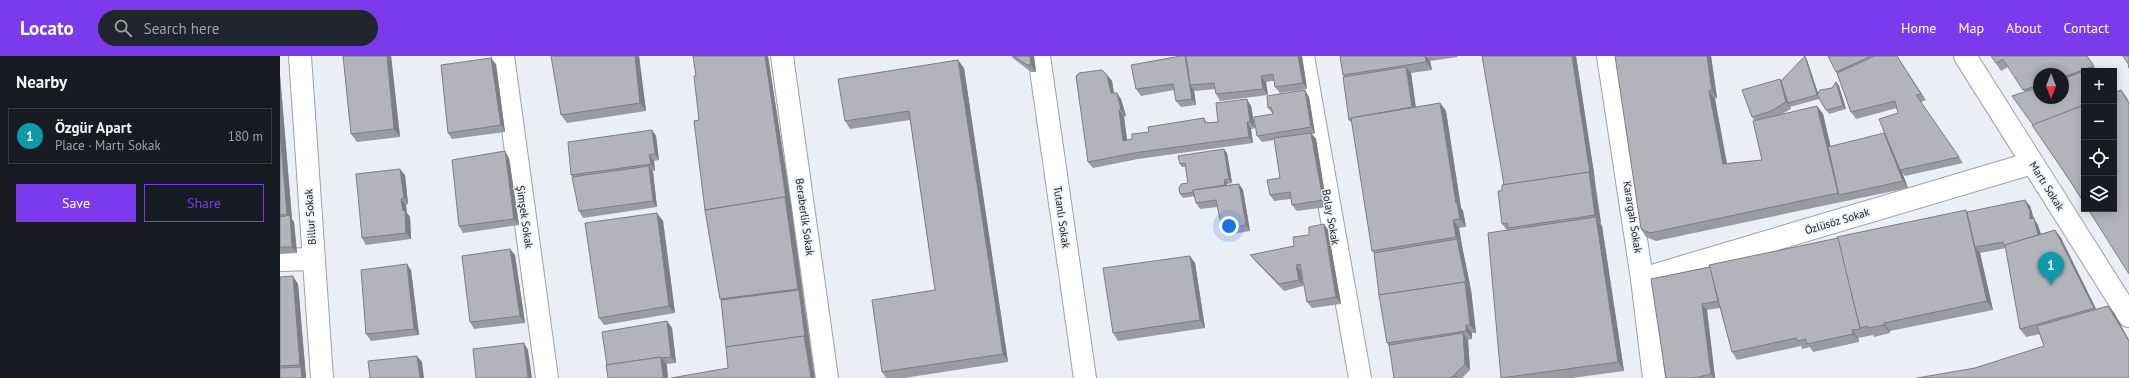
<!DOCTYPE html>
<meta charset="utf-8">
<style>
body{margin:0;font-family:"PT Sans",sans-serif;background:#20242c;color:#f1f3f6}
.controls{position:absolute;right:12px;top:12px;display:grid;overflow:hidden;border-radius:0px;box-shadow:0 2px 10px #0003}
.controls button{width:36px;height:36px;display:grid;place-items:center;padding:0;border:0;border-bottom:1px solid #363941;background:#171b24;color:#f1f3f6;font:20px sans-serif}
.compass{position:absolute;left:1753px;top:12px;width:36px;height:36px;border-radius:50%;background:#171b24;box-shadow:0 2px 10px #0003;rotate:180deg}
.you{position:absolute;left:949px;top:170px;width:14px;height:14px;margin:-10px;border:3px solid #fff;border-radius:50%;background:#1a73e8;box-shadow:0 0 0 6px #1a73e833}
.badge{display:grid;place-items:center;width:26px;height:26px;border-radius:50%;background:#7c3aed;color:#fff;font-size:13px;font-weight:700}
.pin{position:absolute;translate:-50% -33px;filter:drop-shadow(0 1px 2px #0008)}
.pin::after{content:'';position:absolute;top:21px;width:14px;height:12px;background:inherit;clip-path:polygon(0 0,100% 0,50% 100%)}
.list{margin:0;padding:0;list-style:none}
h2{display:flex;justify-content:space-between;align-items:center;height:52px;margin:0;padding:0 16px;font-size:17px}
h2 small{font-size:13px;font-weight:400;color:#9ea1a6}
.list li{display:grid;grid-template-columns:26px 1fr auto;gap:12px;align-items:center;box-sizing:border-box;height:56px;margin:0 8px 8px;padding:0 8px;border:1px solid #363941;border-radius:0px}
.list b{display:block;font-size:15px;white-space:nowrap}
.list p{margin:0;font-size:13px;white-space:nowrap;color:#9ea1a6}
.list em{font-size:13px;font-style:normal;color:#9ea1a6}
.actions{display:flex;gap:8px;padding:12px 16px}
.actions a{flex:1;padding:9px 0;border:1px solid #7c3aed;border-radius:0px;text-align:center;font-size:14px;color:#7c3aed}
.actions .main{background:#7c3aed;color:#fff}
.icon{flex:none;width:22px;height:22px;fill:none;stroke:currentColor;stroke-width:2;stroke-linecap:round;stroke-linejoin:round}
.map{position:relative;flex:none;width:1849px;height:322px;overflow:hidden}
header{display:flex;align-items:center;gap:24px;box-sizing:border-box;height:56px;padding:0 20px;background:#7c3aed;color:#fff}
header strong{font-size:19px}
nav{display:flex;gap:22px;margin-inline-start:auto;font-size:14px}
.search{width:280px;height:36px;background:#20242c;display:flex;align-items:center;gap:10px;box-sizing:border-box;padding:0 14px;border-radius:22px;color:#9ea1a6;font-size:15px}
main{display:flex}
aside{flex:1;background:#171b24}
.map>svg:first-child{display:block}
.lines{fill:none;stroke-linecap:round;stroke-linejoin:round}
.street-casing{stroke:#9ba1a6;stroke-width:24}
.street{stroke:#fff;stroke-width:22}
.wall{fill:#9a9ba1;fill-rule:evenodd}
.shaded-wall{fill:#7d7e83}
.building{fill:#b3b4bb;stroke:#7d7e83}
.labels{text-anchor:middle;stroke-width:3;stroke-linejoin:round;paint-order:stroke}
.street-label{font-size:11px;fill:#222426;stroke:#e9eff4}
</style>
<header>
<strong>Locato</strong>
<div class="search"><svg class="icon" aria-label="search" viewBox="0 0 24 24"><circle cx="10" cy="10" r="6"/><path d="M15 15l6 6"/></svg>Search here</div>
<nav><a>Home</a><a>Map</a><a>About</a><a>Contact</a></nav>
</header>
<main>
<aside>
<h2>Nearby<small></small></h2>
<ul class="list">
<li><span class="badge" style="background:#0f9aa8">1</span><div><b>Özgür Apart</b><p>Place · Martı Sokak</p></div><em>180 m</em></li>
</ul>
<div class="actions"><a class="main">Save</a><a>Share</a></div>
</aside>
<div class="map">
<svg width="1849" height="322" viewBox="0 0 1849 322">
<rect width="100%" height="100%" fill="#e9eff4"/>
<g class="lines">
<defs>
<g id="street">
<polyline points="20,0 42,322"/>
<polyline points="223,0 267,322"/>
<polyline points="502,0 547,322"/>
<polyline points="759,0 805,322"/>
<polyline points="1023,0 1080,322"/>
<polyline points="1328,0 1362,223 1374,322"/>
<polyline points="1685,0 1849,260"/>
<polyline points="0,204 33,203"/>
<polyline points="1362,223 1752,107"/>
</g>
</defs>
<use href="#street" class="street-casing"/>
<use href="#street" class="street"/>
</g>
<g class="wall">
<polygon points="111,0 120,81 77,86 71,78"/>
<polygon points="273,0 359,0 366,55 287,67 281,59"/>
<polygon points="413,0 488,0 511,149 530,288 448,312 441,244 440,243 425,154 416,20"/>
<polygon points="731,0 754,0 756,16 751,16 734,3"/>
<polygon points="901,0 906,0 907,1 1022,0 1027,33 1000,37 995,31 994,25 992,25 986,26 988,39 940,45 936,38 935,33 915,35 914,34 916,49 901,51 896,45 894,34 861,40 856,33"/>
<polygon points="1060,0 1177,0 1178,1 1150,5 1152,14 1131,17 1136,51 1160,47 1166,55 1181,152 1183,155 1186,171 1179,172 1182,190 1191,234 1196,277 1192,277 1192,283 1188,284 1190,314 1182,322 1114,322 1110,291 1107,287 1094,197 1092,195 1072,67 1069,64 1064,21 1063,19"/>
<polygon points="1296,0 1315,124 1321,167 1320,167 1322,170 1344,315 1292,322 1221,322 1227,174 1222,168 1222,135 1224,129"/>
<polygon points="1431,0 1437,42 1435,43 1447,107 1482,104 1474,64 1472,61 1501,25 1527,4 1538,37 1552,32 1556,26 1559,30 1566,53 1549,58 1539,43 1510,51 1511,53 1500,59 1537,50 1543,58 1550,90 1606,80 1618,57 1617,52 1576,63 1571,56 1557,17 1548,0 1617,0 1646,44 1641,46 1683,107 1625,120 1622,116 1628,132 1376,185 1366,181 1361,173"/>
<path d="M1711 0H1807L1817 15H1804V147L1753 69 1745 36 1728 11 1721 15ZM1759 18H1783V42H1759Z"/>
<polygon points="216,8 225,76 172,83 168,77"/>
<polygon points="684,12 728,306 624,322 606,322 602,316 655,234 630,64 570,73 565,65"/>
<polygon points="0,19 12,163 14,166 17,197 0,198"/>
<polygon points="827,19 832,25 834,37 841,43 846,60 844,61 847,84 852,83 869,76 924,62 927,67 938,66 971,50 975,72 971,73 973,87 858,103 813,112 808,106"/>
<polygon points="1029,41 1035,78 1032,78 1036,83 1047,151 1017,155 1012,149 1011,143 994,145 990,139 1000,122 994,84 982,86 977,80 993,58 988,52"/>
<polygon points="372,74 376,80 379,104 374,105 375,115 372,115 373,116 377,151 303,162 299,155 293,121 291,119"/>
<polygon points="947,97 952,127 947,128 947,129 959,128 963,134 970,175 946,179 942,173 938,151 920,153 916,147 915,140 903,142 900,138 908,127 906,111 902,111 900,108"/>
<polygon points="229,102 239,169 183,177 179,170"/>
<polygon points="125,119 128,148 126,149 127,157 130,161 131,183 86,189 82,182"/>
<polygon points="1750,150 1754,163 1758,169 1761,178 1775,174 1781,182 1816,253 1828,250 1834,257 1849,284 1695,312 1764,290 1760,278 1746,281 1740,273 1726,192 1700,197 1713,254 1610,275 1610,277 1594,281 1593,279 1578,282 1579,286 1533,296 1530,291 1522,293 1521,290 1457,304 1452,296 1440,252 1427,254 1435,322 1386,322 1371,223 1687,156"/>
<polygon points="383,165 395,257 324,269 319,262"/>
<polygon points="1044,168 1048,174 1061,248 1032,252 1027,246 1022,216 1021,216 1023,230 1004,235 975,205 970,199 1014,190"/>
<polygon points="235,199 245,267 194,273 190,266"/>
<polygon points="915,207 925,272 838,285 833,277"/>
<polygon points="131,214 139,279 91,285 86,278"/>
<polygon points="0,221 18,228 26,322 0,322"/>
<polygon points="387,265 392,272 396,307 386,308 387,309 328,322"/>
</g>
<g class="shaded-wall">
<polygon points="107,0 111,0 120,81 114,73"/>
<polygon points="355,0 359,0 366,55 360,47"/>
<polygon points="485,0 488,0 511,149 523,241 518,233"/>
<polygon points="750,0 754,0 756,16 751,9"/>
<polygon points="905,0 910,6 910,29 914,34 916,49 912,43"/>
<polygon points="1018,0 1022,0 1027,33 1023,27"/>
<polygon points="1145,0 1146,0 1150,5 1152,14 1146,6"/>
<polygon points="1292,0 1296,0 1315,124 1310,117"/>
<polygon points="1427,0 1431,0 1437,42 1432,35"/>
<polygon points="1525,0 1527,4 1540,43 1537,39"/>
<polygon points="211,2 216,8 225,76 221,69"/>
<polygon points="678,4 684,12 728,306 723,298"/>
<polygon points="1126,11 1131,17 1137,61 1133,54"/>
<polygon points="0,19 12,163 14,166 17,197 12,191 10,162 7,158 0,75"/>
<polygon points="827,19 832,25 835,44 831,37"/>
<polygon points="981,20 986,26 988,39 983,33"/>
<polygon points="1500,23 1504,29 1508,47 1511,53 1506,46"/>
<polygon points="1556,26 1559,30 1566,53 1563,50"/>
<polygon points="1025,34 1029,41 1035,78 1031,71"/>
<polygon points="1841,34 1847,42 1849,46 1849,48"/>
<polygon points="1429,35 1435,43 1448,116 1443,108"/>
<polygon points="837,37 841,43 846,60 841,54"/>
<polygon points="967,43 971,50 975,72 970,66"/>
<polygon points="1160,47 1166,55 1181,152 1183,155 1186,171 1180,163 1176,147"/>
<polygon points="1537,50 1543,58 1562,138 1559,139 1558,137"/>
<polygon points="839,54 844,61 848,91 843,85"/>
<polygon points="967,66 971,73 973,87 969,81"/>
<polygon points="372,74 376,80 379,104 375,98"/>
<polygon points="1031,77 1036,83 1047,151 1043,144"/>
<polygon points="1604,77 1608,83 1620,114 1622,116 1628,132 1623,125"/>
<polygon points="944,93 947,97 952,127 949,123"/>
<polygon points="225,95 229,102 239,169 234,163"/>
<polygon points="369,99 374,105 375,115 371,108"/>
<polygon points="369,110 373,116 377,151 373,145"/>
<polygon points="120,113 125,119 128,148 124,142"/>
<polygon points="1309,116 1314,124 1321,167 1315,159"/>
<polygon points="944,124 947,128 948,136 945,132"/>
<polygon points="959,128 963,134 970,175 966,169"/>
<polygon points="121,143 126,149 127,157 130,161 131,183 126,177"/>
<polygon points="1745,144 1750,150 1754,163 1758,169 1763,186 1758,179 1750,163"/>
<polygon points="1686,154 1692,163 1695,191 1700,197 1713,254 1707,245"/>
<polygon points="377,157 383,165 395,257 389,250"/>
<polygon points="1316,161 1322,170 1344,315 1338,306"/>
<polygon points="1173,164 1179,172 1182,190 1176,181"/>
<polygon points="1044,168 1048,174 1061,248 1056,241"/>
<polygon points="1775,174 1781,182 1820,261 1814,252"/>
<polygon points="1177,183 1182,190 1191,234 1186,227"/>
<polygon points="230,193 235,199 245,267 240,260"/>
<polygon points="910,200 915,207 925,272 920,264"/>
<polygon points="127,208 131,214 139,279 134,273"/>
<polygon points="1016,209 1021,216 1023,230 1019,224"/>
<polygon points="13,220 18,228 26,322 22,322 21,311 20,309"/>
<polygon points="1185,226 1191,234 1196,277 1190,269"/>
<polygon points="519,234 523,241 535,322 531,322 524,280"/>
<polygon points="1422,248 1427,254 1435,322 1434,322 1431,318"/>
<polygon points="1828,250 1834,257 1849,284 1849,285"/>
<polygon points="387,265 392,272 396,307 391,301"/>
<polygon points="1604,267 1610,275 1610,277 1604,269"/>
<polygon points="1186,269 1192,277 1192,283 1186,275"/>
<polygon points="1572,274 1578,282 1579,286 1573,278"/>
<polygon points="1183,277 1188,284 1190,314 1185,308"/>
<polygon points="244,287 248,294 252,322 248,322"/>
<polygon points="137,300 142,306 144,322 140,322"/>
<polygon points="381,301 387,309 388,322 383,322"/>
</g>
<g class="building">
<polygon points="63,0 107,0 114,73 71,78"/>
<polygon points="271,0 355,0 360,47 281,59"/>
<polygon points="413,0 485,0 506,143 505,141 425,154 414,65 419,64 414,20 416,20"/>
<polygon points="734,0 750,0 751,9 747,9"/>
<polygon points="901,0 905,0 912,43 896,45 893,28 856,33 851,9"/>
<polygon points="906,0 1018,0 1023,27 995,31 993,18 988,19 981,20 983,33 936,38 934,27 910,29"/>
<polygon points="1060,0 1145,0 1146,6 1063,19"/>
<polygon points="1202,0 1292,0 1310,117 1309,116 1224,129"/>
<polygon points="1335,0 1427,0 1432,35 1429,35 1443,108 1482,104 1473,65 1537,50 1558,137 1370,177 1361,173"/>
<polygon points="1525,0 1537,39 1540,34 1552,32 1556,26 1563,50 1546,54 1537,39 1508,47 1501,25"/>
<polygon points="1548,0 1591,0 1556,16"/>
<polygon points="1595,0 1617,0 1641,38 1636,39 1679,101 1620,114 1599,63 1618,57 1615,45 1571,56 1557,17"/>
<polygon points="1711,0 1807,0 1814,10 1783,21 1783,18 1759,18 1759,29 1743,34 1723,3 1716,7"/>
<polygon points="1843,0 1849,0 1849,12 1848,10 1849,9"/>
<polygon points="211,2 221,69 168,77 161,9"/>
<polygon points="678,4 723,298 602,316 592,244 655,234 629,55 565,65 558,23"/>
<polygon points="1126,11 1132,51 1071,62 1071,64 1069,64 1063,21"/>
<polygon points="1815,12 1817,15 1805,15"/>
<polygon points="822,14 827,19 831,37 837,37 841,54 839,54 843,85 852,83 852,78 869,76 868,71 924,62 925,67 938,66 936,47 967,43 970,66 967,66 969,81 854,97 808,106 796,20 799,17"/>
<polygon points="1804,15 1804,49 1753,69 1732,40 1759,31 1759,42 1783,42 1783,23"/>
<polygon points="1500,23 1506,46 1491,55 1472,61 1462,34"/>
<polygon points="1025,34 1031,71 977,80 974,61 993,58 991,51 988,52 987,40"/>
<polygon points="1841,34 1849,48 1849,218 1808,153 1834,153 1834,37"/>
<polygon points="1160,47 1176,147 1177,147 1180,163 1173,164 1176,181 1092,195 1071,62"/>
<polygon points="1804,49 1804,147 1791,126 1752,69"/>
<polygon points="372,74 375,98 369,99 371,108 291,119 288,86"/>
<polygon points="0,75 7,158 0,159"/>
<polygon points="1031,77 1043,144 1012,149 1010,136 990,139 987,124 1000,122 994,82"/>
<polygon points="1604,77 1623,125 1559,139 1548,91"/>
<polygon points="944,93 949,123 944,124 945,129 913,134 914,136 900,138 899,132 901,128 908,127 905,107 900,108 898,100"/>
<polygon points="225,95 234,163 179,170 172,104"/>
<polygon points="369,110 373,145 299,155 292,121"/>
<polygon points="120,113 124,142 121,143 123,155 125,154 126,177 82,182 76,118"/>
<polygon points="1309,116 1315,159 1228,172 1227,167 1222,168 1218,135 1222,135 1222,129"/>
<polygon points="959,128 966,169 942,173 936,144 916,147 913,134"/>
<polygon points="505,141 518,233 440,243 425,154"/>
<polygon points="1745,144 1750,155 1750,163 1754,162 1758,179 1725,189 1725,190 1724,190 1723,186 1695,191 1687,156"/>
<polygon points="1686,154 1707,245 1604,267 1604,269 1588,272 1588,270 1580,272 1557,181"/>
<polygon points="377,157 389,250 319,262 305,167"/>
<polygon points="10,159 12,191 0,191 0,161"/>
<polygon points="1316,161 1338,306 1221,322 1208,177"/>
<polygon points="1044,168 1056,241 1027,246 1020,208 1016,209 1019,224 999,228 970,199 1014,190 1013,181 1029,179 1029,171"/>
<polygon points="1775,174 1814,252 1740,273 1725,189"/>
<polygon points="1558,182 1580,273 1572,274 1573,278 1527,288 1526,283 1517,285 1516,282 1452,296 1429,209"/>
<polygon points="1177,183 1186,227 1185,226 1099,239 1094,197"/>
<polygon points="230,193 240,260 190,266 182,200"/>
<polygon points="910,200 920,264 833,277 823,212"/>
<polygon points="127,208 134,273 86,278 81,214"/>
<polygon points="1430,211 1438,245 1422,248 1431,318 1414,322 1386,322 1371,223"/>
<polygon points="13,220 20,309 0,310 0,221"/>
<polygon points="1185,226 1190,269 1186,269 1186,275 1107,287 1099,239"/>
<polygon points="519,234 525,281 524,280 446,291 441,244"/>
<polygon points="1828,250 1849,285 1849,322 1637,322 1695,312 1764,290 1757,270"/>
<polygon points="387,265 391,301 381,302 381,301 327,309 322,276"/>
<polygon points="1183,277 1185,308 1171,322 1114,322 1109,289"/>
<polygon points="524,280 531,322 391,322 448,312 446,291"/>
<polygon points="244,287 248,322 196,322 193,293"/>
<polygon points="137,300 140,322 90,322 88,305"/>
<polygon points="381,301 383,322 328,322 326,309"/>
<polygon points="21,311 22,322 0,322 0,312"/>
<polygon points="1176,320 1177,322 1169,322"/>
</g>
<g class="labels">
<g class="street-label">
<text transform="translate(1767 130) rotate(58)" y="4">Martı Sokak</text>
<text transform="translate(30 161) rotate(-94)" y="4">Billur Sokak</text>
<text transform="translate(245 161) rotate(82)" y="4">Şimşek Sokak</text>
<text transform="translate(525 161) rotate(82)" y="4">Beraberlik Sokak</text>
<text transform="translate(782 161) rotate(82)" y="4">Tutanlı Sokak</text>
<text transform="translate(1051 161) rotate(80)" y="4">Bolay Sokak</text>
<text transform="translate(1353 161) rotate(81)" y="4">Karargah Sokak</text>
<text transform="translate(1557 165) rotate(-17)" y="4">Özlüsöz Sokak</text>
</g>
</g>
</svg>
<div class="controls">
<button>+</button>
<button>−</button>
<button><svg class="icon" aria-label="locate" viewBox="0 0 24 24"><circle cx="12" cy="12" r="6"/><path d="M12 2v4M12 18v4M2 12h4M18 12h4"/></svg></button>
<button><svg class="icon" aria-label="layers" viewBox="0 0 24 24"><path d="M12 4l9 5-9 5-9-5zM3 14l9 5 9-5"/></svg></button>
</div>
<svg class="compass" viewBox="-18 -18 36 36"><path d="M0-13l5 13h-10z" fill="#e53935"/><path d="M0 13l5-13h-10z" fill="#9ea1a6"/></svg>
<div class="you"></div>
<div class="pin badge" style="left:1771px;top:229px;background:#0f9aa8">1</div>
</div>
</main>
